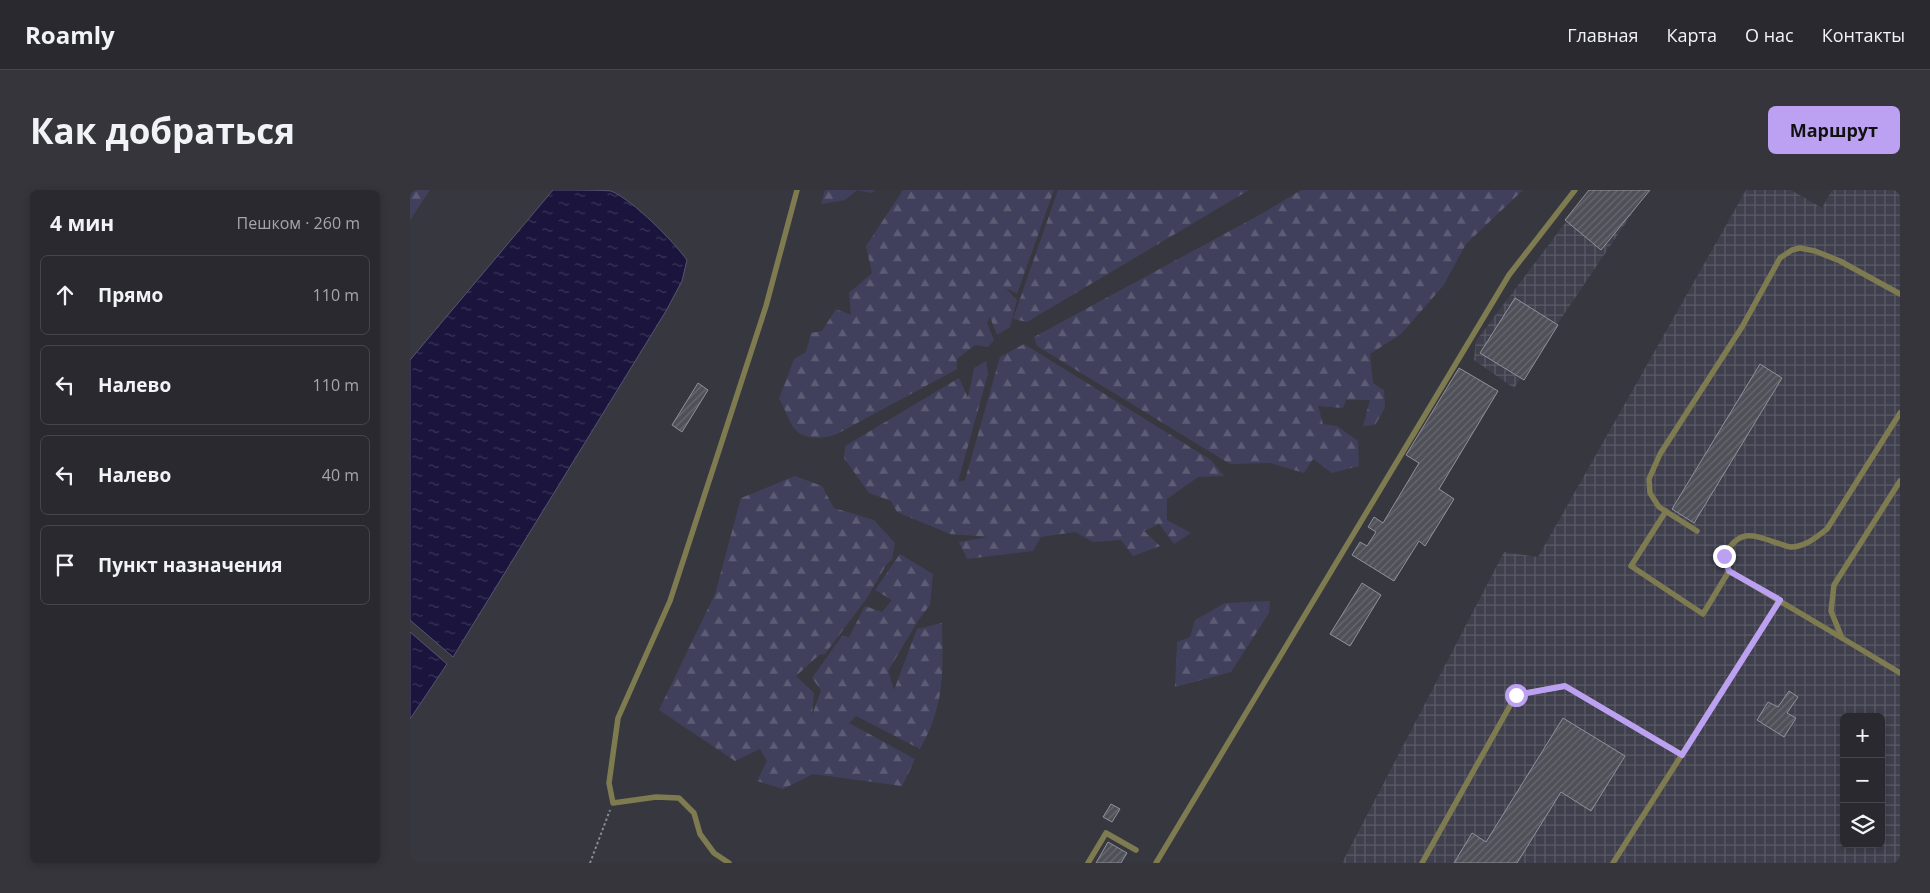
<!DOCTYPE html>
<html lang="ru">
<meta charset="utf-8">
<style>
body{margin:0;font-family:"Open Sans",sans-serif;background:#35353b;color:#f1f3f6}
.controls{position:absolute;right:15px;bottom:15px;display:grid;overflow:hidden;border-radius:8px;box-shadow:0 2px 8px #0003}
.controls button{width:45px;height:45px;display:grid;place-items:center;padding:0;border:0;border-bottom:1px solid #45454b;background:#29292f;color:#f1f3f6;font:25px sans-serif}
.stop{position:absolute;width:15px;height:15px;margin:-11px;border:4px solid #bca0f2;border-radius:50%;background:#fff}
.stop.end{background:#bca0f2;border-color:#fff;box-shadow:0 1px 5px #0008}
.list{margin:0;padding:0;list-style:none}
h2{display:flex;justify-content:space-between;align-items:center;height:65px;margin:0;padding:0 20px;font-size:21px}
h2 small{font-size:16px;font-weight:400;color:#a5a6aa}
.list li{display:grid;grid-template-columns:32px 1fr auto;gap:15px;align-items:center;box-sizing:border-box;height:80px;margin:0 10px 10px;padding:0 10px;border:1px solid #45454b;border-radius:8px}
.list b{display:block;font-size:19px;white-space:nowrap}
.list em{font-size:16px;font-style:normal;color:#a5a6aa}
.icon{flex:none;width:28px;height:28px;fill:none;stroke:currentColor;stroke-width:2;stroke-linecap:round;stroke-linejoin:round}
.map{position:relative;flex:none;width:1490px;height:673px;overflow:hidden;border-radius:8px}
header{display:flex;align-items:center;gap:30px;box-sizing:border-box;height:70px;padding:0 25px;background:#29292f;border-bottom:1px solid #45454b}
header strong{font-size:24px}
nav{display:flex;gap:28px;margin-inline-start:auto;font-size:18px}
.intro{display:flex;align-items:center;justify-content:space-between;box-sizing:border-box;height:120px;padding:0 30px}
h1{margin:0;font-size:35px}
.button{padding:12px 22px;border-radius:8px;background:#bca0f2;color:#111;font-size:18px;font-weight:700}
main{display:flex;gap:30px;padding:0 30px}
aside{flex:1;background:#29292f;border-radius:8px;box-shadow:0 2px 8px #0003}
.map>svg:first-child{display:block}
.industrial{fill:url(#industrial-grid);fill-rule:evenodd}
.forest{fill:url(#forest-firs)}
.water{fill:url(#water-ripples);stroke:#585372}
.building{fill:url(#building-hatch);stroke:#91919a}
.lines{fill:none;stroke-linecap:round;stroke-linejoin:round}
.path{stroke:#8a8a91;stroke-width:2;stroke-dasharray:2.5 2.5;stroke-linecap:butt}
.service{stroke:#7e7b50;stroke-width:5.5}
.route{stroke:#bca0f2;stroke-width:6}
</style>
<header>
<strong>Roamly</strong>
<nav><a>Главная</a><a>Карта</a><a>О нас</a><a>Контакты</a></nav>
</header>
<div class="intro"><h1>Как добраться</h1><a class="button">Маршрут</a></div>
<main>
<aside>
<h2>4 мин<small>Пешком · 260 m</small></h2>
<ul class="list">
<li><svg class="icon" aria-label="ahead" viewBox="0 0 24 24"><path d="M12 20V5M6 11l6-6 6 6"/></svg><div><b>Прямо</b></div><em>110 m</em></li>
<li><svg class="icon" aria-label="left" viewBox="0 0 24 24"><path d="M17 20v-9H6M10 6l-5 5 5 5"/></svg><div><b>Налево</b></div><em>110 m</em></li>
<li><svg class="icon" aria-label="left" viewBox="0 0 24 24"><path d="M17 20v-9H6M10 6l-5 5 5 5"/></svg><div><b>Налево</b></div><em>40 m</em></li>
<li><svg class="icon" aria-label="arrive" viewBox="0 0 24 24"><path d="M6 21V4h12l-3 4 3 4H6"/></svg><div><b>Пункт назначения</b></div></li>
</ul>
</aside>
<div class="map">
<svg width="1490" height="673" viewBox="0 0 1490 673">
<defs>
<pattern id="industrial-grid" width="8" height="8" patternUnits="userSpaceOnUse" patternTransform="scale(1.25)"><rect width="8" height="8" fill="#3f3f4d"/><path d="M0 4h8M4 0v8" fill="none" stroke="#5b5b67"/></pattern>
<pattern id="forest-firs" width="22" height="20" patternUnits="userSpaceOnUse" patternTransform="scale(1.25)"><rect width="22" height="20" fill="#41405c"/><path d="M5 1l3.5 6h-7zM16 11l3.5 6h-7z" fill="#5c5c74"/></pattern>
<pattern id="water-ripples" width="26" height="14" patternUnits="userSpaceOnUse" patternTransform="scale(1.25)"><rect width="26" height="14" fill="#1b143d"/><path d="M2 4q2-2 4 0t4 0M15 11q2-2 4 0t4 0" fill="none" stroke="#3c3659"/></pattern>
<pattern id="building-hatch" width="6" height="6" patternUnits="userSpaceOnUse" patternTransform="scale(1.25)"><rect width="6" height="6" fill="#505059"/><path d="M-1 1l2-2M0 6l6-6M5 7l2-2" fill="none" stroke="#696971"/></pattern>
</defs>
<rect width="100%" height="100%" fill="#37373f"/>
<g class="industrial">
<polygon points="1180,0 1238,0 1104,198 1064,170 1066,151"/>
<path d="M1336 0H1381L1412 18 1422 0H1490V673H932L1094 362 1128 367ZM1434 527H1471V654H1434Z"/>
</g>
<g class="forest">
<polygon points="0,0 20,0 0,30"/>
<polygon points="415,0 465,0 462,3 447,0 435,10 411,14"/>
<path d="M493 0H644L607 104 596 98 607 110 600 137 587 145 580 127 577 133 584 150 578 157 565 155 547 169V179L427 244C414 249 393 251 383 237 378 229 375 218 369 209L384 169 396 162 401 143 412 141 426 119 441 125 439 103 462 83 456 56Z"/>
<polygon points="648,0 839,0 617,132 603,129"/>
<polygon points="891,0 1113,0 1056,54 1033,96 991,144 960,164 963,193 974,200 975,218 965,235 953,236 960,210 936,210 933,218 908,216 913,234 927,236 948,251 949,276 922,283 903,269 894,283 860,273 820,274 627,156 624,147 853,23"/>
<polygon points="614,154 801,270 814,286 788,287 757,309 757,330 781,343 764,354 749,334 734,341 750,356 723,366 711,350 683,352 665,342 631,347 623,361 557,369 549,352 578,347 540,344 487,322 481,311 459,303 434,268 435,256 549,188 558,208 564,178 576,171 578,184 548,292 555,290 590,167"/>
<path d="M385 286 412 296 424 318 464 330 485 353 482 369 476 375 457 408 415 464 409 465 386 486 404 503 402 526 411 500 402 488 432 446 439 447 455 416 472 422 482 410 465 400 490 364 523 384 520 415 509 429 478 481 484 500 507 439 532 433C533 482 535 515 510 559L446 526 439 533 505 569 492 596 403 584 373 599 347 591 357 571 350 559 325 571 249 520 305 404 331 308Z"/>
<polygon points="860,411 859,423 821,482 765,497 767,452 780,447 785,430 815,413"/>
</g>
<g class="water">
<path d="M143 0C155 0 193 0 201 1 223 10 263 51 277 70L272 91 256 121 43 467 0 430V170Z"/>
<polygon points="0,442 37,474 0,529"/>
</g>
<g class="building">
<polygon points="1179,0 1240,0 1191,60 1155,30"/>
<polygon points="1105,108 1148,135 1114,190 1070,163"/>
<polygon points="1350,174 1372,188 1284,333 1262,319"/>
<polygon points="1049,178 1088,201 1029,299 1044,309 1015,356 1009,351 984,391 942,365 950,352 957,356 966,342 958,337 964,327 973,333 1009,273 996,265"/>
<polygon points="288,193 298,200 272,242 262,235"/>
<polygon points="952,393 971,405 940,456 920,444"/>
<polygon points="1379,501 1388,507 1377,523 1386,528 1374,547 1347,530 1358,512 1368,517"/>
<polygon points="1153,528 1215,566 1181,621 1151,602 1107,673 1044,673 1062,643 1076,652"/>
<polygon points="701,614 710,619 702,632 693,627"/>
<polygon points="698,652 717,663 711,673 686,673"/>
</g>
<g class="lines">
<polyline class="path" points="180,673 200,620"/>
<g class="service">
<polyline points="1490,291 1424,395 1421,421 1432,448 1490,483"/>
<polyline points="1256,321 1221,376 1293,424 1319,381 1432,448"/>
<polyline points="1287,341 1249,317 1240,303 1239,289 1250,264 1332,137 1370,68 1382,60 1390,58 1405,61 1430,71 1490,104"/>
<path d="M1319 381 1314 366C1329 339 1341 344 1367 353 1372 354 1377 357 1382 357 1396 356 1407 347 1417 339L1490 223"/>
<polyline points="319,673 304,663 290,644 284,623 269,608 246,607 203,613 199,593 208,528 260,411 356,116 387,0"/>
<polyline points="678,673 696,643 726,660"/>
<polyline points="746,673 1099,85 1165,0"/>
<polyline points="1012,673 1106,505 1155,496 1272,565"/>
<polyline points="1203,673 1370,410"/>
</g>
</g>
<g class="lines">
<polyline class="route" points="1106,505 1155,496 1272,565 1370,410 1319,381 1314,366"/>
</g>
</svg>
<div class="controls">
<button>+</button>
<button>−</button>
<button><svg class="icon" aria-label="layers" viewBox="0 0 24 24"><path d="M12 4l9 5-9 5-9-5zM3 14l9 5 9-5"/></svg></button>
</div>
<div class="stop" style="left:1106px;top:505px"></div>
<div class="stop end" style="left:1314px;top:366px"></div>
</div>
</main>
